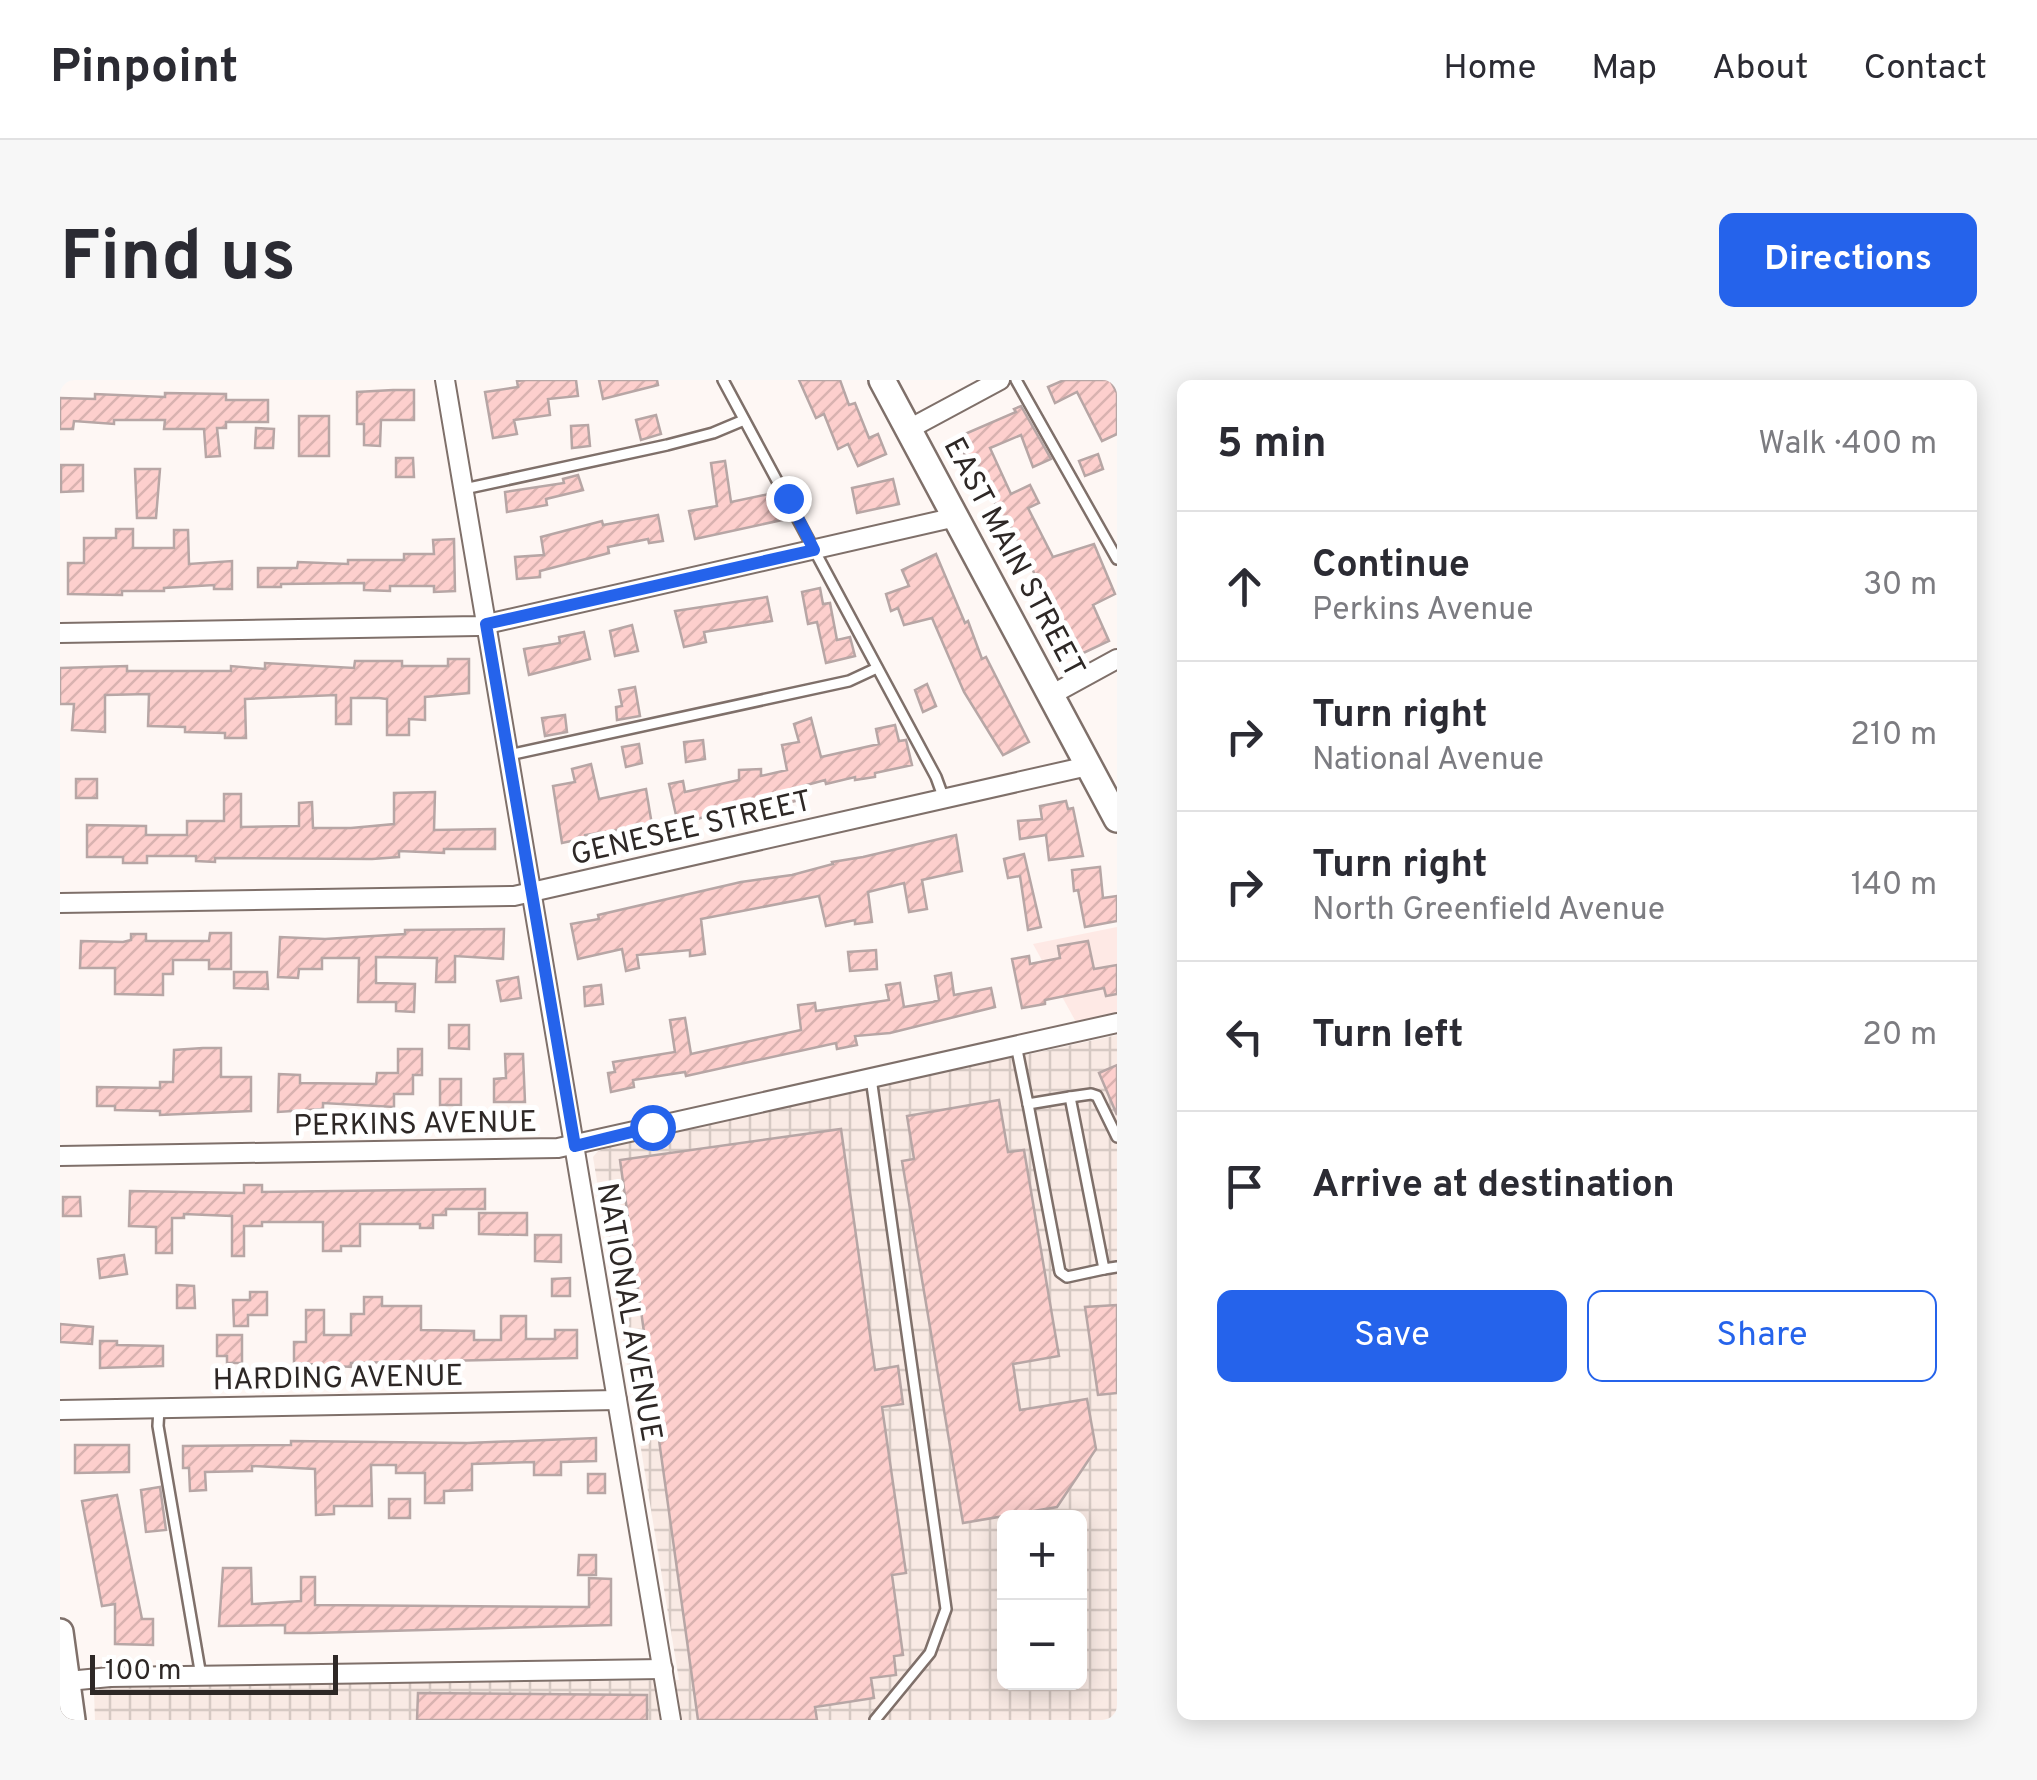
<!DOCTYPE html>
<meta charset="utf-8">
<style>
body{margin:0;font-family:Overpass,sans-serif;background:#f7f7f7;color:#2b2b33}
.controls{position:absolute;right:30px;bottom:30px;display:grid;overflow:hidden;border-radius:15px;box-shadow:0 5px 25px #0003}
.controls button{width:90px;height:90px;display:grid;place-items:center;padding:0;border:0;border-bottom:2px solid #e1e1e2;background:#fff;color:#2b2b33;font:50px sans-serif}
.scale{position:absolute;left:30px;bottom:25px;width:248px;box-sizing:border-box;padding-left:10px;border:5px solid #2e2826;border-top:0;font-size:28px;line-height:35px;white-space:nowrap;color:#2e2826;-webkit-text-stroke:8px #fff;paint-order:stroke}
.stop{position:absolute;width:30px;height:30px;margin:-22px;border:8px solid #2563eb;border-radius:50%;background:#fff}
.stop.end{background:#2563eb;border-color:#fff;box-shadow:0 2px 10px #0008}
.list{margin:0;padding:0;list-style:none}
h2{display:flex;justify-content:space-between;align-items:center;height:130px;margin:0;padding:0 40px;font-size:42px}
h2 small{font-size:32px;font-weight:400;color:#7c7c81}
.list li{display:grid;grid-template-columns:65px 1fr auto;gap:30px;align-items:center;box-sizing:border-box;height:150px;padding:0 40px;border-top:2px solid #e1e1e2}
.list b{display:block;font-size:38px;white-space:nowrap}
.list p{margin:0;font-size:32px;white-space:nowrap;color:#7c7c81}
.list em{font-size:32px;font-style:normal;color:#7c7c81}
.actions{display:flex;gap:20px;padding:30px 40px}
.actions a{flex:1;padding:22px 0;border:2px solid #2563eb;border-radius:15px;text-align:center;font-size:35px;color:#2563eb}
.actions .main{background:#2563eb;color:#fff}
.icon{flex:none;width:55px;height:55px;fill:none;stroke:currentColor;stroke-width:2;stroke-linecap:round;stroke-linejoin:round}
.map{position:relative;flex:none;width:1057px;height:1340px;overflow:hidden;border-radius:15px}
header{display:flex;align-items:center;gap:60px;box-sizing:border-box;height:140px;padding:0 50px;background:#fff;border-bottom:2px solid #e1e1e2}
header strong{font-size:48px}
nav{display:flex;gap:55px;margin-inline-start:auto;font-size:35px}
.intro{display:flex;align-items:center;justify-content:space-between;box-sizing:border-box;height:240px;padding:0 60px}
h1{margin:0;font-size:70px}
.button{padding:25px 45px;border-radius:15px;background:#2563eb;color:#fff;font-size:35px;font-weight:700}
main{display:flex;gap:60px;padding:0 60px}
aside{flex:1;background:#fff;border-radius:15px;box-shadow:0 5px 25px #0003}
.map>svg:first-child{display:block}
.commercial{fill:#fee9e5}
.industrial{fill:url(#industrial-grid);fill-rule:evenodd}
.building{fill:url(#building-hatch);stroke:#b7a6a5;stroke-width:2.5}
.lines{fill:none;stroke-linecap:round;stroke-linejoin:round}
.lane-casing{stroke:#7f706a;stroke-width:14}
.street-casing{stroke:#7f706a;stroke-width:22}
.secondary-casing{stroke:#7f706a;stroke-width:30}
.lane{stroke:#fff;stroke-width:9}
.street{stroke:#fff;stroke-width:18}
.secondary{stroke:#fff;stroke-width:25}
.route{stroke:#2563eb;stroke-width:12}
.labels{text-anchor:middle;stroke-width:10;stroke-linejoin:round;paint-order:stroke}
.street-label{font-size:30px;fill:#2e2826;stroke:#fff}
</style>
<header>
<strong>Pinpoint</strong>
<nav><a>Home</a><a>Map</a><a>About</a><a>Contact</a></nav>
</header>
<div class="intro"><h1>Find us</h1><a class="button">Directions</a></div>
<main>
<div class="map">
<svg width="1057" height="1340" viewBox="0 0 1057 1340">
<defs>
<pattern id="industrial-grid" width="8" height="8" patternUnits="userSpaceOnUse" patternTransform="scale(2.5)"><rect width="8" height="8" fill="#f9eae4"/><path d="M0 4h8M4 0v8" fill="none" stroke="#d6c9c3"/></pattern>
<pattern id="building-hatch" width="6" height="6" patternUnits="userSpaceOnUse" patternTransform="scale(2.5)"><rect width="6" height="6" fill="#fdcfcd"/><path d="M-1 1l2-2M0 6l6-6M5 7l2-2" fill="none" stroke="#d9b2b0"/></pattern>
</defs>
<rect width="100%" height="100%" fill="#fef7f4"/>
<polygon class="commercial" points="1057,547 1057,632 1016,642 973,564"/>
<path class="industrial" d="M1057 655V1340H35L34 1313 41 1308 55 1306 619 1300 533 777 538 771 566 762ZM944 1138H1019V1302H944Z"/>
<g class="building">
<polygon points="465,0 516,0 518,16 488,19 490,35 454,40 457,54 433,58 425,12 458,7 457,1"/>
<polygon points="539,0 597,0 598,5 543,19"/>
<polygon points="739,0 780,0 789,25 795,23 809,58 818,54 826,74 798,86 788,64 778,69 764,34 756,38"/>
<polygon points="1004,0 1050,0 1057,13 1057,54 1042,61 1017,12 995,23 988,7"/>
<polygon points="333,10 354,10 354,40 321,40 320,66 304,65 304,44 297,44 297,12"/>
<polygon points="105,13 166,14 166,20 208,20 208,42 166,42 166,48 157,48 160,76 146,77 144,49 104,49 105,40 54,40 54,44 14,41 13,49 0,49 0,18 35,19 35,14 105,17"/>
<polygon points="961,26 991,79 973,87 961,55 930,68 951,114 970,105 979,123 968,128 993,177 1034,164 1055,214 1033,225 1049,261 1019,275 1000,236 991,239 967,174 964,175 947,138 943,141 914,75 906,78 898,57 956,32 954,29"/>
<polygon points="596,35 601,54 581,60 576,40"/>
<rect x="239" y="36" width="30" height="40"/>
<polygon points="528,45 530,66 512,68 511,46"/>
<polygon points="196,48 214,49 213,68 195,68"/>
<polygon points="1038,74 1043,89 1025,96 1019,81"/>
<polygon points="336,78 353,78 354,97 336,97"/>
<polygon points="665,81 671,122 714,113 722,140 635,159 629,131 657,126 651,83"/>
<polygon points="1,85 23,85 23,111 1,112"/>
<polygon points="75,89 100,89 96,138 77,138"/>
<polygon points="518,95 523,110 486,119 487,125 447,132 445,112 504,103 503,99"/>
<polygon points="833,99 839,124 797,133 792,108"/>
<polygon points="598,135 603,161 589,163 588,159 548,167 549,173 480,191 480,197 457,199 455,177 484,175 481,157 542,141 543,145"/>
<polygon points="56,149 73,149 73,168 114,168 114,150 128,150 129,184 172,181 172,209 154,209 154,205 104,208 104,211 62,211 62,215 8,214 8,183 24,183 24,158 56,158"/>
<polygon points="394,159 395,211 374,212 374,206 330,206 330,211 304,210 304,203 221,204 221,207 198,207 198,188 237,188 238,182 288,184 288,180 344,180 344,174 374,174 373,160"/>
<polygon points="876,174 905,243 908,241 922,279 926,277 969,362 943,375 904,312 872,238 844,245 838,228 831,231 826,214 849,206 842,190"/>
<polygon points="760,208 763,224 770,223 777,260 790,257 795,276 766,283 757,242 748,244 742,212"/>
<polygon points="707,217 712,241 644,252 646,262 624,267 615,231"/>
<polygon points="572,245 578,271 555,276 550,251"/>
<polygon points="524,252 530,279 469,295 464,269 500,263 499,257"/>
<polygon points="388,279 409,279 409,313 365,317 365,340 349,339 349,355 327,355 327,319 319,318 291,318 291,344 276,344 276,315 185,319 186,358 165,358 165,353 125,352 125,347 88,346 89,314 45,315 45,352 12,350 14,324 0,324 0,288 67,286 67,291 171,291 171,286 205,289 205,283 294,288 295,281 342,281 342,286 388,286"/>
<polygon points="867,304 876,326 863,332 855,310"/>
<polygon points="575,307 580,336 557,340 556,327 562,326 559,310"/>
<polygon points="505,335 507,352 485,356 482,338"/>
<polygon points="751,338 761,377 819,364 816,349 835,345 839,361 846,360 852,385 815,393 815,397 795,400 795,397 766,404 765,400 732,409 735,421 716,426 714,422 670,426 671,430 618,444 609,404 623,401 625,412 679,400 679,390 701,389 701,396 727,390 722,365 739,362 734,344"/>
<polygon points="643,360 645,379 626,382 624,362"/>
<polygon points="579,364 582,383 566,387 562,367"/>
<polygon points="531,384 539,419 586,409 592,445 525,455 525,458 502,463 493,406 515,402 512,389"/>
<rect x="16" y="399" width="21" height="19"/>
<polygon points="375,412 374,450 435,449 435,469 384,469 384,473 339,471 339,477 312,479 155,478 155,482 136,481 136,476 87,476 87,483 63,483 63,477 27,477 27,445 86,446 86,455 127,455 127,441 164,441 164,414 181,414 181,447 239,446 239,423 252,422 253,448 291,448 334,444 334,413"/>
<polygon points="1006,421 1008,429 1013,428 1023,476 989,480 986,455 960,459 958,441 982,439 980,426"/>
<polygon points="896,455 902,491 862,500 867,529 849,532 844,503 808,512 812,542 795,544 795,540 766,546 759,516 641,539 645,574 630,576 630,570 577,575 579,588 566,591 562,569 518,579 511,544 539,539 538,535 681,502 732,495 773,484 772,482 803,477"/>
<polygon points="964,474 981,547 968,550 960,496 948,498 944,479"/>
<polygon points="1040,487 1043,518 1057,516 1057,541 1025,547 1018,510 1014,511 1012,490"/>
<polygon points="444,549 443,579 395,576 395,602 376,602 377,578 316,577 316,603 355,604 354,632 336,631 336,622 298,622 299,578 262,578 262,589 239,589 238,598 218,597 220,557 265,559 345,554 345,550"/>
<polygon points="150,553 171,553 171,589 149,589 149,580 113,580 113,594 103,594 103,615 55,614 55,588 20,588 21,561 63,562 71,560 71,554 86,554 86,561 149,561"/>
<polygon points="1028,561 1034,589 1057,585 1057,614 1046,616 1044,608 985,620 985,624 962,628 952,579 969,576 970,584 1000,578 998,566"/>
<polygon points="816,570 817,589 790,591 788,572"/>
<polygon points="174,592 207,592 208,609 174,608"/>
<polygon points="891,593 894,615 931,608 935,627 830,653 795,656 797,665 777,669 776,663 626,696 625,692 573,700 574,707 551,712 548,693 555,692 553,682 615,672 610,640 625,638 631,674 741,650 738,625 755,623 756,631 829,620 826,605 840,603 844,627 873,622 879,620 875,596"/>
<polygon points="458,597 461,618 441,621 437,601"/>
<polygon points="541,605 543,624 525,626 524,607"/>
<polygon points="389,645 409,645 409,669 389,668"/>
<polygon points="143,668 161,668 161,697 191,697 191,731 100,735 100,731 55,730 55,726 37,726 37,707 100,708 100,702 113,702 114,670"/>
<polygon points="338,669 362,669 362,695 353,695 353,714 334,714 334,727 263,723 263,729 218,732 219,694 240,695 240,703 316,704 317,693 338,693"/>
<polygon points="445,674 463,674 465,722 434,722 434,699 446,698"/>
<polygon points="1057,685 1057,735 1039,693"/>
<rect x="380" y="699" width="21" height="26"/>
<polygon points="939,720 948,772 964,770 999,976 953,984 960,1030 1027,1019 1036,1069 997,1127 903,1143 842,781 854,779 847,736"/>
<polygon points="781,749 815,990 838,986 843,1024 822,1027 846,1193 832,1195 843,1275 834,1276 836,1295 811,1298 814,1318 755,1327 757,1340 638,1340 560,780"/>
<polygon points="184,805 202,805 202,812 425,809 425,829 386,829 386,835 373,835 373,848 360,848 360,844 300,844 300,866 281,866 281,871 263,871 263,842 202,842 202,846 184,846 184,876 172,876 172,836 124,834 124,838 112,838 112,873 96,873 96,847 69,846 70,811 184,813"/>
<polygon points="3,817 20,817 21,836 3,836"/>
<polygon points="419,833 467,833 467,855 419,854"/>
<polygon points="475,855 501,855 501,882 475,881"/>
<polygon points="64,875 67,894 40,898 38,879"/>
<polygon points="510,898 510,916 492,916 492,899"/>
<polygon points="117,905 134,906 135,928 117,928"/>
<polygon points="190,912 207,912 207,935 188,935 188,946 174,946 173,920 190,920"/>
<polygon points="304,917 322,917 322,926 361,926 361,950 414,951 414,960 441,960 441,936 466,936 466,959 495,959 495,950 517,950 517,978 291,983 291,987 234,983 234,962 246,962 246,930 264,930 264,955 291,955 291,934 304,934"/>
<polygon points="1057,925 1057,1013 1038,1015 1025,927"/>
<polygon points="0,944 33,947 32,964 0,962"/>
<polygon points="157,955 182,955 182,983 167,983 167,976 157,976"/>
<polygon points="40,961 57,961 57,965 103,966 103,986 40,988"/>
<polygon points="536,1058 536,1081 501,1082 501,1095 474,1095 474,1082 412,1084 412,1110 384,1111 384,1123 365,1123 365,1093 336,1093 336,1085 311,1085 312,1126 274,1126 274,1134 256,1135 255,1089 192,1086 192,1091 145,1092 146,1110 130,1111 129,1088 123,1088 123,1066 231,1065 231,1061 407,1063"/>
<polygon points="15,1065 69,1065 69,1092 15,1093"/>
<rect x="528" y="1094" width="17" height="19"/>
<polygon points="100,1107 106,1150 86,1152 81,1110"/>
<polygon points="57,1115 82,1239 93,1239 93,1265 55,1264 55,1224 42,1226 22,1121"/>
<rect x="329" y="1119" width="21" height="19"/>
<polygon points="519,1175 536,1175 536,1195 518,1195"/>
<polygon points="163,1188 191,1188 192,1224 241,1221 241,1197 255,1197 255,1225 529,1227 529,1198 551,1199 551,1245 250,1253 225,1253 225,1245 159,1246"/>
<polygon points="358,1313 587,1315 587,1340 357,1340"/>
</g>
<g class="lines">
<defs>
<g id="lane">
<polyline points="663,0 876,397 884,419"/>
<polyline points="956,0 1057,179"/>
<polyline points="404,109 607,65 653,53 684,40"/>
<polyline points="449,375 789,301 817,288"/>
<polyline points="956,665 968,724 1010,717 1044,889 1057,887"/>
<polyline points="811,698 886,1229 870,1273 815,1340"/>
<polyline points="1010,717 1031,714 1037,716 1057,757"/>
<polyline points="968,724 1000,892 1007,897 1044,889"/>
<polyline points="99,1028 98,1046 141,1296"/>
</g>
<g id="street">
<polyline points="385,0 611,1340"/>
<polyline points="849,49 940,0"/>
<polyline points="0,253 418,246 896,137"/>
<polyline points="991,315 1057,279"/>
<polyline points="0,523 454,516 1028,386"/>
<polyline points="0,776 498,768 1057,643"/>
<polyline points="0,1030 557,1020"/>
<polyline points="8,1301 50,1297 603,1289"/>
</g>
<g id="secondary">
<polyline points="822,0 1057,439"/>
<polyline points="0,1252 12,1340"/>
</g>
</defs>
<use href="#lane" class="lane-casing"/>
<use href="#street" class="street-casing"/>
<use href="#secondary" class="secondary-casing"/>
<use href="#lane" class="lane"/>
<use href="#street" class="street"/>
<use href="#secondary" class="secondary"/>
</g>
<g class="lines">
<polyline class="route" points="592,747 515,766 426,244 754,170 728,118"/>
</g>
<g class="labels">
<g class="street-label">
<text transform="translate(955 177) rotate(62)" y="10">EAST MAIN STREET</text>
<text transform="translate(631 447) rotate(-13)" y="10">GENESEE STREET</text>
<text transform="translate(355 743) rotate(-1)" y="10">PERKINS AVENUE</text>
<text transform="translate(570 932) rotate(80)" y="10">NATIONAL AVENUE</text>
<text transform="translate(278 997) rotate(-1)" y="10">HARDING AVENUE</text>
</g>
</g>
</svg>
<div class="controls">
<button>+</button>
<button>−</button>
</div>
<div class="scale">100 m</div>
<div class="stop" style="left:592px;top:747px"></div>
<div class="stop end" style="left:728px;top:118px"></div>
</div>
<aside>
<h2>5 min<small>Walk · 400 m</small></h2>
<ul class="list">
<li><svg class="icon" aria-label="ahead" viewBox="0 0 24 24"><path d="M12 20V5M6 11l6-6 6 6"/></svg><div><b>Continue</b><p>Perkins Avenue</p></div><em>30 m</em></li>
<li><svg class="icon" aria-label="right" viewBox="0 0 24 24"><path d="M7 20v-9h11M14 6l5 5-5 5"/></svg><div><b>Turn right</b><p>National Avenue</p></div><em>210 m</em></li>
<li><svg class="icon" aria-label="right" viewBox="0 0 24 24"><path d="M7 20v-9h11M14 6l5 5-5 5"/></svg><div><b>Turn right</b><p>North Greenfield Avenue</p></div><em>140 m</em></li>
<li><svg class="icon" aria-label="left" viewBox="0 0 24 24"><path d="M17 20v-9H6M10 6l-5 5 5 5"/></svg><div><b>Turn left</b></div><em>20 m</em></li>
<li><svg class="icon" aria-label="arrive" viewBox="0 0 24 24"><path d="M6 21V4h12l-3 4 3 4H6"/></svg><div><b>Arrive at destination</b></div></li>
</ul>
<div class="actions"><a class="main">Save</a><a>Share</a></div>
</aside>
</main>
